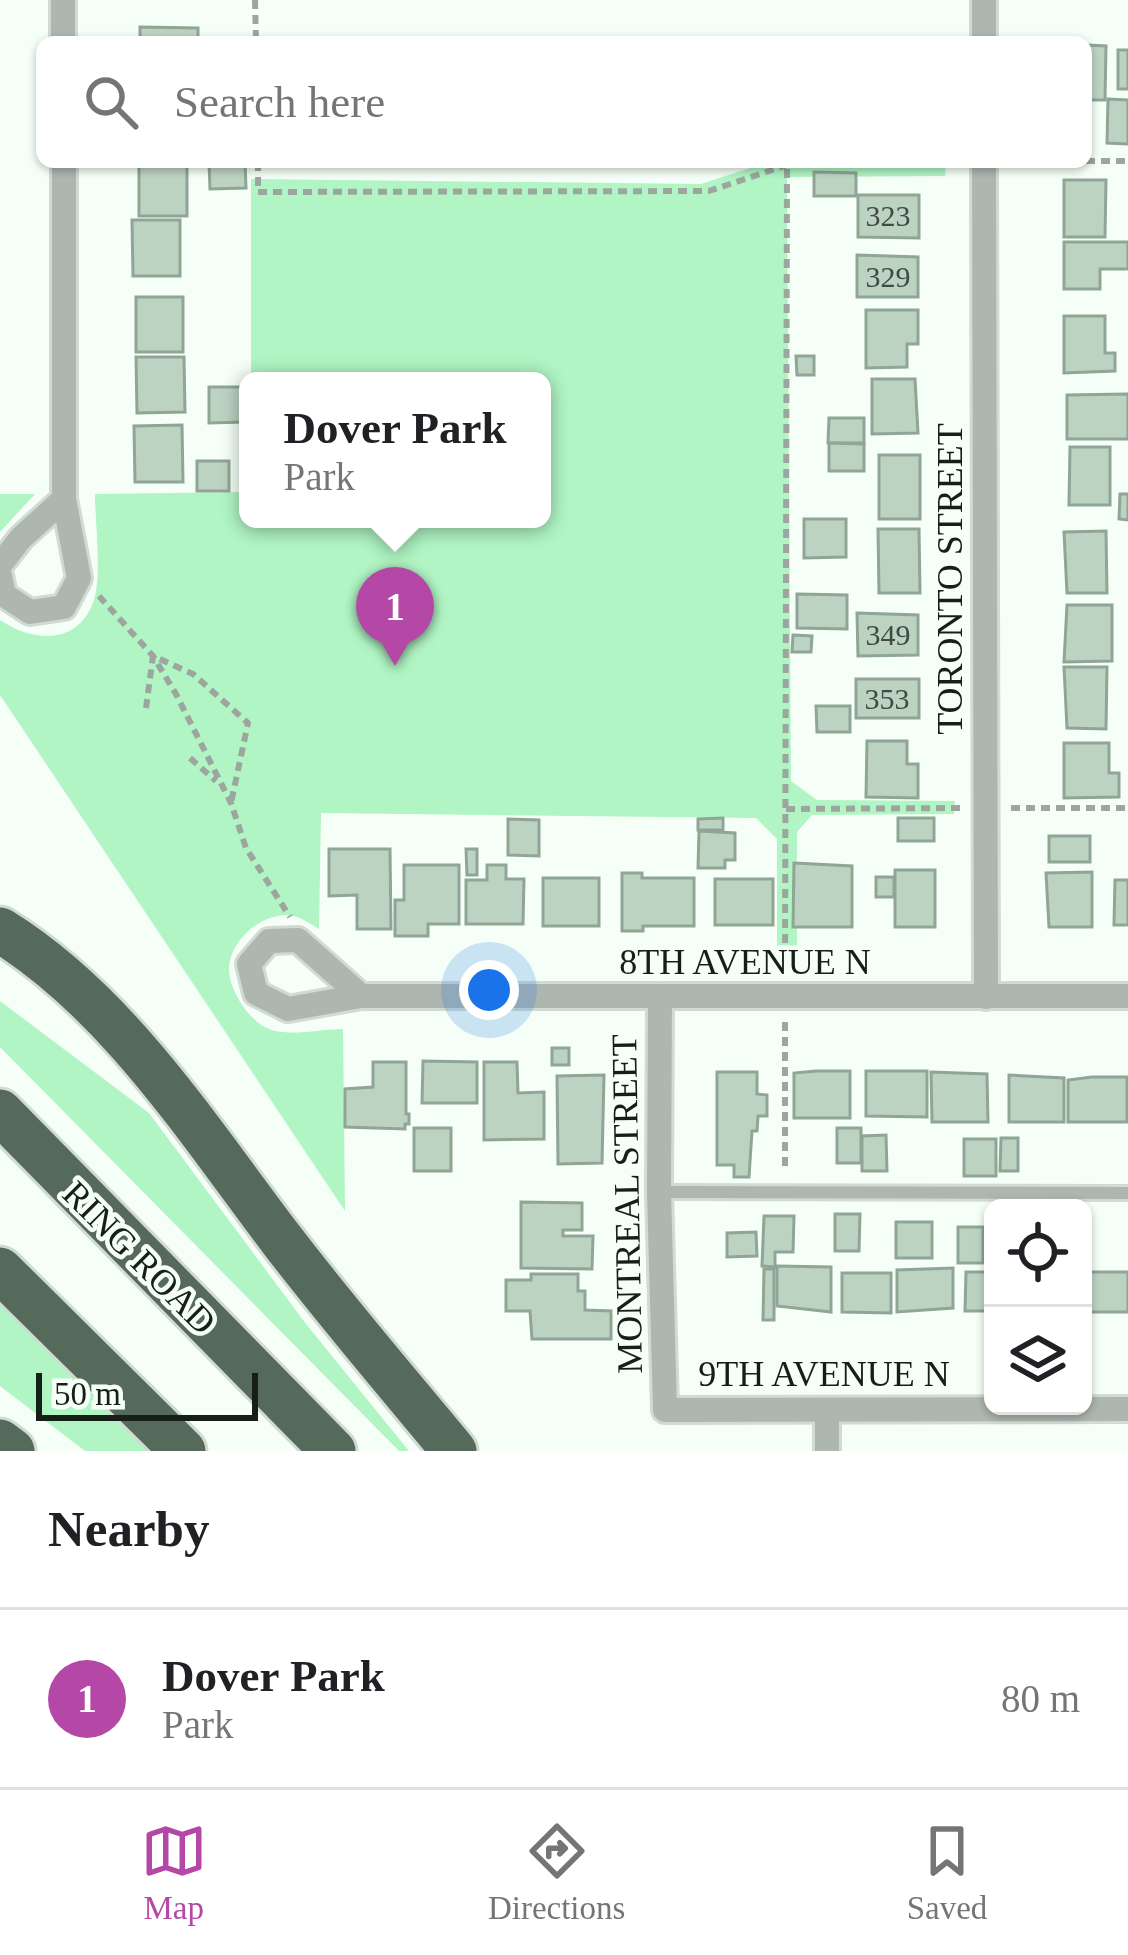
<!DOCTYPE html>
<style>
body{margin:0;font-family:"Times New Roman",serif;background:#f6f6f6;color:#202124}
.controls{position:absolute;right:36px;bottom:36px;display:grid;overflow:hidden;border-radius:18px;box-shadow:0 3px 9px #0004}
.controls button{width:108px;height:108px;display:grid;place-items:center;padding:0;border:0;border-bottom:3px solid #e0e0e0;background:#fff;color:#202124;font:60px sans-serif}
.scale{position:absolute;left:36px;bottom:30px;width:222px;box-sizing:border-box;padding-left:12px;border:6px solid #151e17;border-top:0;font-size:33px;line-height:42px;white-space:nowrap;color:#151e17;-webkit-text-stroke:9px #f5fff7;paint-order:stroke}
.you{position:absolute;left:489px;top:990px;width:42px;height:42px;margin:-30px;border:9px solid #fff;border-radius:50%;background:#1a73e8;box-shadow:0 0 0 18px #1a73e833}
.badge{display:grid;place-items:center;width:78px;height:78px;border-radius:50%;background:#b548a7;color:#fff;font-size:39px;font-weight:700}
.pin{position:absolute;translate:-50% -99px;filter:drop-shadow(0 3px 6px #0008)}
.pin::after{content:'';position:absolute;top:63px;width:42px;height:36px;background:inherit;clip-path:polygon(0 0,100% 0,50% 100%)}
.popup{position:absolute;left:239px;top:372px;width:312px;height:156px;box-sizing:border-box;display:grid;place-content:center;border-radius:18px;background:#fff;filter:drop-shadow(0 3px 9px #0005);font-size:39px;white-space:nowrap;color:#757577}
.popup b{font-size:45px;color:#202124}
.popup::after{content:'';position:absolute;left:50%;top:100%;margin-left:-24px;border:24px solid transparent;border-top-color:#fff}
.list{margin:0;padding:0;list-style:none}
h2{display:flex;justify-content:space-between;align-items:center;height:156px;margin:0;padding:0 48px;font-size:51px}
h2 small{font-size:39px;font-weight:400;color:#757577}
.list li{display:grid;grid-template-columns:78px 1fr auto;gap:36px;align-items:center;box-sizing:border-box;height:180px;padding:0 48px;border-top:3px solid #e0e0e0}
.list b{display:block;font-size:45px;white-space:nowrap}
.list p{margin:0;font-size:39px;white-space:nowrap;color:#757577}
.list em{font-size:39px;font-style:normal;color:#757577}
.icon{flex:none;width:66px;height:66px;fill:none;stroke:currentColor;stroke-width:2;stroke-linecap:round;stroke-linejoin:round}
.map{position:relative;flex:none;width:1128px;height:1451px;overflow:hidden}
.search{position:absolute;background:#fff;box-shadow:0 3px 9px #0004;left:36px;right:36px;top:36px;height:132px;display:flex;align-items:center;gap:30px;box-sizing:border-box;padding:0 42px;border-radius:18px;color:#757577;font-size:45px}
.sheet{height:336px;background:#fff}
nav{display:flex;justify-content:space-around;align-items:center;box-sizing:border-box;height:168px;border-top:3px solid #e0e0e0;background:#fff;font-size:33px;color:#757577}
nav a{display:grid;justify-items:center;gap:6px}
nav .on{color:#b548a7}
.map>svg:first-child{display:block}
.green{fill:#b0f5c3}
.building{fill:#bdd3c2;stroke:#8fa595;stroke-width:3}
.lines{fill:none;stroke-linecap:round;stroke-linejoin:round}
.lane-casing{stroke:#d1dbd3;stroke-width:18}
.street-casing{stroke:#d1dbd3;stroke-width:30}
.highway-casing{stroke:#d1dbd3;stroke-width:51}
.path{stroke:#9ca69e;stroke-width:6;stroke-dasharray:9 6;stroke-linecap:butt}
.lane{stroke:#adb7b0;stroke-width:12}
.street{stroke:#adb7b0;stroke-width:24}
.highway{stroke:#566a5b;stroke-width:45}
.labels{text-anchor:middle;stroke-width:9;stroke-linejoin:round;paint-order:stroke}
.number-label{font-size:30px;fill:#3f4b42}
.street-label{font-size:36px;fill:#151e17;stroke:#f5fff7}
</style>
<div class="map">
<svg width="1128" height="1451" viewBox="0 0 1128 1451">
<rect width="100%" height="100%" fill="#f5fff7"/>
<g class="green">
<path d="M769 162H946L945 176 787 177 791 781 817 800 955 801 954 814 812 815 797 832V969L777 970V839L756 818 321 813 319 929C312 925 302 918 294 916 265 910 230 938 229 969 229 990 249 1021 269 1029 288 1037 322 1029 343 1029L345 1211 0 695V620C34 643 79 645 94 600 102 575 95 521 95 494L248 492V519H542V381H251V179L701 184Z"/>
<polygon points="0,494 35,494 0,532"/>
<polygon points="0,1001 149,1113 306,1324 409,1451 399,1451 0,1047"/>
<polygon points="0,1295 155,1451 85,1451 0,1386"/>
</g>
<g class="building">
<polygon points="140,27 198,28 198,42 140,42"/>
<polygon points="1086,45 1106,46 1105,100 1086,100"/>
<rect x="1118" y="50" width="10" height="39"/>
<polygon points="1108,99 1128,100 1128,144 1107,143"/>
<rect x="139" y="162" width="48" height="54"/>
<polygon points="209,162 245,162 246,188 210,189"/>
<polygon points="814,172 856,173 856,196 814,196"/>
<polygon points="1064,180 1106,180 1105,237 1064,237"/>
<polygon points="858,195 919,195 919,238 858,237"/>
<polygon points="132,220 180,220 180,276 133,276"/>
<polygon points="1064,242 1128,242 1128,269 1100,269 1100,289 1064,289"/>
<polygon points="857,255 918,257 918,297 857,297"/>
<rect x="136" y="297" width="47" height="55"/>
<polygon points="866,310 918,310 918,344 907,344 907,367 866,368"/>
<polygon points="1064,316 1105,316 1105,353 1115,353 1115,371 1064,373"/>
<polygon points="796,356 814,356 814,375 797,375"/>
<polygon points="136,357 184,357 185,412 137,413"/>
<polygon points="872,379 915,379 918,433 872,434"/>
<polygon points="209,387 245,387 245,422 209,423"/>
<polygon points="1128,394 1128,439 1067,439 1067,395"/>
<polygon points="829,418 864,418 864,443 828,443"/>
<polygon points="182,425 183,482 135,482 134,426"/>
<polygon points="829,443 864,444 864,471 829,471"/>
<polygon points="1070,447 1110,447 1110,505 1069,505"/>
<rect x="879" y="455" width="41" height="64"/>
<rect x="197" y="461" width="32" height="30"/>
<polygon points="1120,494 1128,494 1128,520 1119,519"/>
<polygon points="804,519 846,519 846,557 804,558"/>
<polygon points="878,529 919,529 920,593 879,593"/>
<polygon points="1106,531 1107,593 1067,593 1064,532"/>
<polygon points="797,594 847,595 847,629 797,628"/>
<polygon points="1067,605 1112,605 1112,661 1064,662"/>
<polygon points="857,613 918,615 918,655 858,656"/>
<polygon points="793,635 812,636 811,652 792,652"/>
<polygon points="1064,667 1107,667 1106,729 1067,728"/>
<rect x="856" y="679" width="63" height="39"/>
<polygon points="816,706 850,706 850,732 817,732"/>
<polygon points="867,741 907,741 907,764 918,764 918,798 866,797"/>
<polygon points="1064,743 1109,743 1109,773 1119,773 1119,797 1064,798"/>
<polygon points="723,818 723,830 698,830 698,819"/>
<rect x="898" y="818" width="36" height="23"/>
<polygon points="508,819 539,820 539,856 508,855"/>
<polygon points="699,831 735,833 735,860 725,860 725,868 698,868"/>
<rect x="1049" y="836" width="41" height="26"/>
<polygon points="329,849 390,849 391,929 357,929 357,895 329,896"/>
<polygon points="466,849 477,849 477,875 467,875"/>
<polygon points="794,863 852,866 852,927 793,927"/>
<polygon points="404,865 459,865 459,924 428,924 428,936 395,936 395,900 404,900"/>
<polygon points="487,865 506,865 506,879 524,879 523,924 466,924 466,880 487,880"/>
<rect x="895" y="870" width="40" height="57"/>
<polygon points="1092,872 1092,927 1049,927 1046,873"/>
<polygon points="622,873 642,873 642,878 694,878 694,926 643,926 643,931 622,931"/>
<rect x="876" y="877" width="18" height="20"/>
<rect x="543" y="878" width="56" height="48"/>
<rect x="715" y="879" width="58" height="46"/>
<polygon points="1115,880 1128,880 1128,925 1114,925"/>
<rect x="552" y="1048" width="17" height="17"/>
<polygon points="423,1061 477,1062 477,1103 422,1103"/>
<polygon points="373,1062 406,1062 406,1114 409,1114 409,1124 405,1124 405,1129 345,1127 345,1089 373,1087"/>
<polygon points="484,1062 517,1062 518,1093 544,1092 544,1139 484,1140"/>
<polygon points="816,1071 850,1071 850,1118 794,1118 794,1073"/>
<polygon points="866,1071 927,1071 927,1117 866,1116"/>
<polygon points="717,1072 757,1072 757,1094 767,1095 767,1116 758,1116 757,1131 752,1131 749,1177 734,1177 734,1165 717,1165"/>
<polygon points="931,1072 987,1074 988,1122 932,1122"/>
<polygon points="604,1075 602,1163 558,1164 557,1076"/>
<polygon points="1009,1075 1064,1078 1064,1122 1009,1122"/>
<polygon points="1092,1077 1127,1077 1127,1122 1068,1122 1068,1080"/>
<rect x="414" y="1128" width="37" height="43"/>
<rect x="837" y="1128" width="24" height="35"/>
<polygon points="886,1135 887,1171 862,1171 862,1136"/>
<polygon points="1001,1138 1018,1138 1018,1171 1000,1171"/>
<rect x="964" y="1139" width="32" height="37"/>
<polygon points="521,1202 582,1203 582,1230 563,1230 563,1236 593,1236 592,1269 521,1268"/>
<polygon points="835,1214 860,1214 859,1251 835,1251"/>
<polygon points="764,1216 794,1216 793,1252 775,1252 775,1267 762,1266"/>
<rect x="896" y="1222" width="36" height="36"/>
<rect x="958" y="1227" width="25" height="36"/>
<polygon points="756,1232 757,1256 727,1257 727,1233"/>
<polygon points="777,1266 831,1267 831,1312 777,1306"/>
<polygon points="953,1268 953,1308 897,1312 897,1270"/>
<polygon points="764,1269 774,1269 774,1320 763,1320"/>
<polygon points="966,1272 993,1272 993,1311 965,1311"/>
<rect x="1085" y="1272" width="43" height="40"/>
<polygon points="842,1273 891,1273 891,1313 842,1312"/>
<polygon points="531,1274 578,1274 578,1291 585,1291 585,1310 611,1311 611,1339 532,1339 530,1311 506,1311 506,1280 531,1280"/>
</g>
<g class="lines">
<defs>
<polyline id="lane" points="660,1192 1128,1193"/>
<g id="street">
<polyline points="63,0 63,42"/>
<polyline points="984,0 984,42"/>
<polyline points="984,162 986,997"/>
<polyline points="0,565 21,538 64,499"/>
<polyline points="0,576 4,595 30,612 64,607 79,578 64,499 64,162"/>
<polyline points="361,996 298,940 269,941 249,964 256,993 288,1009 361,996 1128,996"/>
<polyline points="660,997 659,1192 665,1410 1128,1409"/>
<polyline points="827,1410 827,1451"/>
</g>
<g id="highway">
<path d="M0 930C118 1003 198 1130 281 1239 336 1311 396 1381 454 1451"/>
<polyline points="0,1112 333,1451"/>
<polyline points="0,1270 183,1451"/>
<polyline points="0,1442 12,1451"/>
</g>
</defs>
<use href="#lane" class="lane-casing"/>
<use href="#street" class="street-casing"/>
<use href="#highway" class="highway-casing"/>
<g class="path">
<polyline points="255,0 256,42"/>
<polyline points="1086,161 1128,161"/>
<polyline points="258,162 258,192 709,191 787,165 922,162"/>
<polyline points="99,596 153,656 176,694 231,803 246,848 290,917"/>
<polyline points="146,708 153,656 193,674 248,723 231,803"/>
<polyline points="190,758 216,781"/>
<polyline points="1011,808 1128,808"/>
<polyline points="786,809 962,808"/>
<polyline points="785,973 787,165"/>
<polyline points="785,1022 785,1171"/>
</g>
<use href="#lane" class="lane"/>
<use href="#street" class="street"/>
<use href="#highway" class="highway"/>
</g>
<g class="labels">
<g class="number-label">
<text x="888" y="226">323</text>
<text x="888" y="287">329</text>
<text x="888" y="645">349</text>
<text x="887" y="709">353</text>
</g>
<g class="street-label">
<text transform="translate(949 579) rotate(-90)" y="13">TORONTO STREET</text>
<text x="745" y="974">8TH AVENUE N</text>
<text transform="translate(626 1204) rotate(-91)" y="13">MONTREAL STREET</text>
<text transform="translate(140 1257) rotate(45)" y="13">RING ROAD</text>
<text x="824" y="1386">9TH AVENUE N</text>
</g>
</g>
</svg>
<div class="controls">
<button><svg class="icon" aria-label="locate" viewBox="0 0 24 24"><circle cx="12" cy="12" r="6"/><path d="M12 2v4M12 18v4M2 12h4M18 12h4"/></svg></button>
<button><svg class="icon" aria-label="layers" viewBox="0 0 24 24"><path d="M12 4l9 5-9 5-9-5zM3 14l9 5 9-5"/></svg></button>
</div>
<div class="scale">50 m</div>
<div class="you"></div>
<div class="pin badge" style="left:395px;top:666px">1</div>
<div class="popup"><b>Dover Park</b>Park</div>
<div class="search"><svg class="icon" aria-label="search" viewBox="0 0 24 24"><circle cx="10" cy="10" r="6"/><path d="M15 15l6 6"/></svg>Search here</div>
</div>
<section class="sheet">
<h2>Nearby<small></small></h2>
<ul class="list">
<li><span class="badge">1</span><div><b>Dover Park</b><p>Park</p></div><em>80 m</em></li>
</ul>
</section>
<nav>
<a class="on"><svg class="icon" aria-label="map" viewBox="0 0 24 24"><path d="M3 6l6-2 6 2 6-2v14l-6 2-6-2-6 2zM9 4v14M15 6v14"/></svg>Map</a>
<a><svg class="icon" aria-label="directions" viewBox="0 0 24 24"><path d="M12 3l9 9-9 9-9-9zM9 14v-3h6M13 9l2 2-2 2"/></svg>Directions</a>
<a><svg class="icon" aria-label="saved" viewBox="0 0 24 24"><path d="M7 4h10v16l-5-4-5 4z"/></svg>Saved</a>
</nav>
